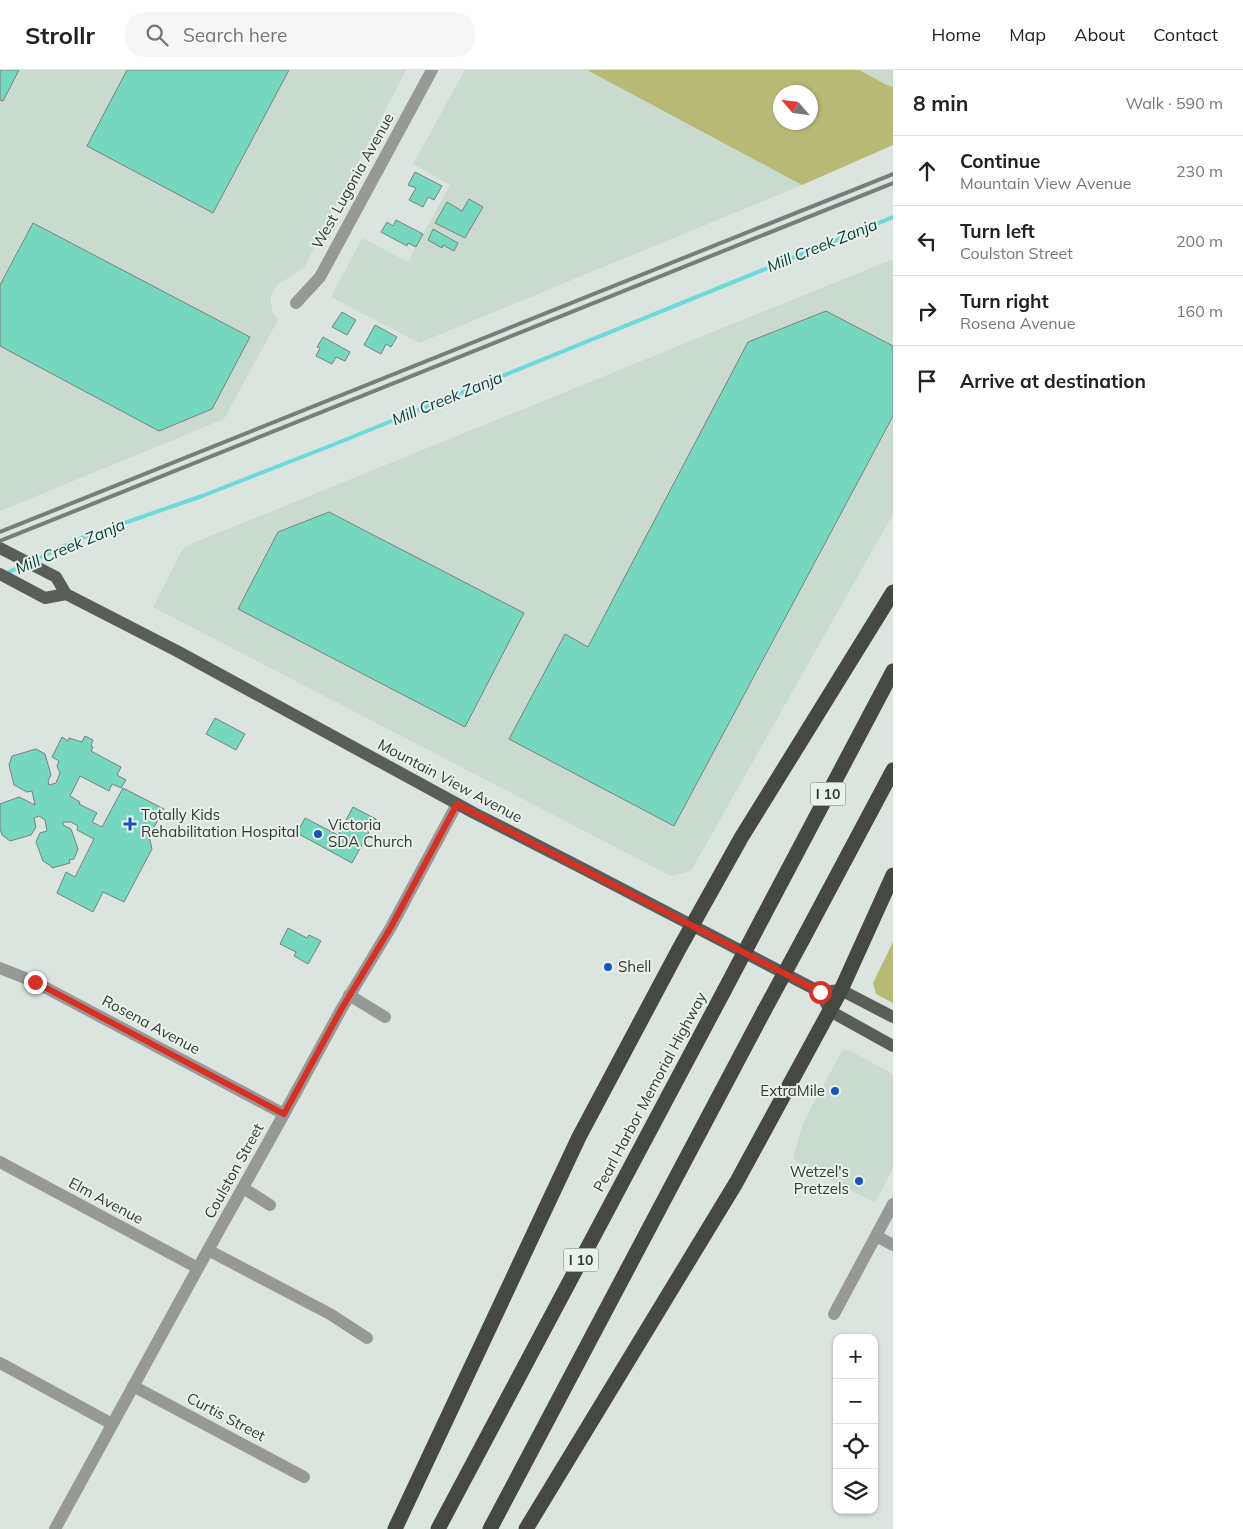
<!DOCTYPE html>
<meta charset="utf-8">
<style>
body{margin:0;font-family:Mulish,sans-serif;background:#f6f6f6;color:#222}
.controls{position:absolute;right:15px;bottom:15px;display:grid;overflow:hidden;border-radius:10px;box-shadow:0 1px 4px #0004}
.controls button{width:45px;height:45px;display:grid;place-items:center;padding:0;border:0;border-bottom:1px solid #e0e0e0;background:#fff;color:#222;font:25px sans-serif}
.compass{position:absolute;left:773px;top:15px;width:45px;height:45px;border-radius:50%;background:#fff;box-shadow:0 1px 4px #0004;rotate:298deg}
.stop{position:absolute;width:15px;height:15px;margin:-11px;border:4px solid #d93025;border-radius:50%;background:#fff}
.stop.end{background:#d93025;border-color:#fff;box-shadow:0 1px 5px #0008}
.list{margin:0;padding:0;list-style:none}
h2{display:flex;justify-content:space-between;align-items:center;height:65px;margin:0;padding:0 20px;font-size:21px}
h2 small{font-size:16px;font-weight:400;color:#767676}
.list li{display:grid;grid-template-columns:32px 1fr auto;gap:15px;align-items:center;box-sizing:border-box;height:70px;padding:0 20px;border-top:1px solid #e0e0e0}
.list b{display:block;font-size:19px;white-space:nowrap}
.list p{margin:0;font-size:16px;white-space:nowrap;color:#767676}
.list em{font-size:16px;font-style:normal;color:#767676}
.icon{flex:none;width:28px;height:28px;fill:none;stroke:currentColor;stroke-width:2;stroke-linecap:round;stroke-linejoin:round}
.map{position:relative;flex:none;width:893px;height:1459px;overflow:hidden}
header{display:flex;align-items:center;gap:30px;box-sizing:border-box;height:70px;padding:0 25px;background:#fff;border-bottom:1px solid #e0e0e0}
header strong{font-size:24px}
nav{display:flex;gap:28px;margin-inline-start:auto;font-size:18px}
.search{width:350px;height:45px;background:#f6f6f6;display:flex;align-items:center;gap:12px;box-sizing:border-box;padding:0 18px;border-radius:20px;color:#767676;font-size:19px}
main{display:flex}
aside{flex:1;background:#fff}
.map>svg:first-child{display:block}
.built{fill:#cbdacf}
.green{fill:#b6ba74;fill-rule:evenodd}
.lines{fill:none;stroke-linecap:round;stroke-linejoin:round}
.stream{stroke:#6cd9da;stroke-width:4}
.building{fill:#75d7be;stroke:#78817e}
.minor{stroke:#979996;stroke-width:12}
.major{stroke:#5a5e58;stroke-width:12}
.highway{stroke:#454942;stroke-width:15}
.rail{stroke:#777d79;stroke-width:4}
.highway-bridge{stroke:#454942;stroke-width:15}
.route{stroke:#d93025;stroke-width:6}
.poi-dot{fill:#1654c0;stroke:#e9f1eb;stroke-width:2}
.labels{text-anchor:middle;stroke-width:4;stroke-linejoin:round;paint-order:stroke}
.shield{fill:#e9f1eb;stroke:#6a706c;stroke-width:1}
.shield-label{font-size:14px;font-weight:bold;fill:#343835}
.street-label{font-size:15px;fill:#343835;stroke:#e9f1eb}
.poi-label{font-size:15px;fill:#343835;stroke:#e9f1eb;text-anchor:start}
.water-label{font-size:16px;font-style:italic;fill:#073d3e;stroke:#e9f1eb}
</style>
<header>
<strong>Strollr</strong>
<div class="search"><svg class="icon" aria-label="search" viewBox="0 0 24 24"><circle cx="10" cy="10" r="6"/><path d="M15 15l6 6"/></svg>Search here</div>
<nav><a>Home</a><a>Map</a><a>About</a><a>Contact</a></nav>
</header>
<main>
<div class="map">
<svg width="893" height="1459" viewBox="0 0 893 1459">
<rect width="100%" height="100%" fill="#dbe4de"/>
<g class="built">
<polygon points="0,0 406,0 304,198 279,214 274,219 271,227 271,233 273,243 278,250 224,349 0,441"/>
<polygon points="465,0 587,0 802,115 419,273 331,227 362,168 408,192 450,115 413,94"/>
<polygon points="859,0 893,0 893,17 885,14"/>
<polygon points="893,189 893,444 691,801 671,806 153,537 182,480 186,476"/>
<polygon points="848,980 893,1004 893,1098 875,1133 793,1089 803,1053 842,981"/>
</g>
<g class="green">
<path d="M587 0H859L885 14 893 17V75L802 115ZM780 22H810V52H780Z"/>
<polygon points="893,872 893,933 876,924 873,913"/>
</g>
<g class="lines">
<g class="stream">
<polyline points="32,491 84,467 202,426 335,374 893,147"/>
<polyline points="5,504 26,494"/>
</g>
</g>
<g class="building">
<polygon points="0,0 19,0 3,31 0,30"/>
<polygon points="127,0 289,0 213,143 87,76"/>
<polygon points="415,102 442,116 434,130 428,127 423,137 409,130 416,118 408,115"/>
<polygon points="469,129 483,137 465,168 435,153 447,132 462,141"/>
<polygon points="396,150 423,164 416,177 408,173 407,176 381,162 387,152 393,156"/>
<polygon points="33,153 250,267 212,339 159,361 0,276 0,215"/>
<polygon points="433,159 458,173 454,181 443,175 442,178 428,170"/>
<polygon points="826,241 893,276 893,346 674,756 509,669 565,564 588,577 748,272"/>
<polygon points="342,242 356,250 347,265 332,257"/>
<polygon points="375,255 397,267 391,277 386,274 381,284 364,275"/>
<polygon points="323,267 350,282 345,291 336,287 332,294 316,286 320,278 317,277"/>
<polygon points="329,442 524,543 465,657 238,539 278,462"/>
<polygon points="215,648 245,664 236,680 206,664"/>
<polygon points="85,666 93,670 91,676 93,677 91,681 121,697 117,705 126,710 121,718 112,714 109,721 80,706 70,726 80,732 79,734 97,743 92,752 102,757 123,718 164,739 149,766 152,779 124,832 103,822 93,842 57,823 66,802 75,807 94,769 77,760 78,756 71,752 63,752 63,755 71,759 78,779 74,789 69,790 70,793 52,798 51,796 43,791 36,772 40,763 47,761 45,750 39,746 34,748 36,757 31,765 10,771 2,765 0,758 0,734 19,727 35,735 32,721 27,722 14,715 9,695 12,686 36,679 45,684 51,705 48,711 49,715 56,713 60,703 57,696 59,691 52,687 62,667 68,671 69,668 82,672"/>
<polygon points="353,737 376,749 352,793 297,763 305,748 338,765"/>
<polygon points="288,858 307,868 309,865 321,871 308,894 294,886 296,882 280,874"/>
</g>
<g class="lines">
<g class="minor">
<polyline points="296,233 320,207 432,0"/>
<polyline points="0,898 35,912 284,1044"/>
<polyline points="349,925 385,947"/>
<polyline points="0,1092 198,1198"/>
<polyline points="243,1118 270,1135"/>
<polyline points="876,1166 893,1175"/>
<polyline points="208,1180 330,1244 367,1268"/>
<polyline points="834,1244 893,1134"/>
<polyline points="0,1293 112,1354"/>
<polyline points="133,1316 304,1407"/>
<polyline points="55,1459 198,1198 284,1044 342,938 391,857 457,734"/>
</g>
<g class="major">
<polyline points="0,478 56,507 66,524 177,581 474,743 578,796 820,922 841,920 893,947"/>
<polyline points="0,504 45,528 66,524"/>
<polyline points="820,922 830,941 893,976"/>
</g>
<g class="highway">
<polyline points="763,847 893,601"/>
<polyline points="803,869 893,700"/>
<polyline points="395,1459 579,1067 679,879 741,768 893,522"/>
<polyline points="438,1459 724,921"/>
<polyline points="490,1459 764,941"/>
<polyline points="526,1459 736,1113 841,920 893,805"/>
</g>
<g class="rail">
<polyline points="0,462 893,104"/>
<polyline points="0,471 893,113"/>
</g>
<g class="highway-bridge">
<polyline points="724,921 763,847"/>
<polyline points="764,941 803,869"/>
</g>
</g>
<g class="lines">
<polyline class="route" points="35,912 284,1044 342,938 391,857 457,734 820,922"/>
</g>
<g class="poi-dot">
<path d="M127.5 746.5h5v5h5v5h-5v5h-5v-5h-5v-5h5z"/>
<circle cx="318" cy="764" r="5"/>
<circle cx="608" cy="897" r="5"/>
<circle cx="835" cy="1021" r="5"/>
<circle cx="859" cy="1111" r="5"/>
</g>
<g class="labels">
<g class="shield">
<rect x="810.5" y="712.5" width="35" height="23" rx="4"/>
<rect x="563.5" y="1178.5" width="35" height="23" rx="4"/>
</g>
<g class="shield-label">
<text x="828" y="729">I 10</text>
<text x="581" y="1195">I 10</text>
</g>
<g class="street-label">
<text transform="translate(353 111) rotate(-61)" y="5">West Lugonia Avenue</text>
<text transform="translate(450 711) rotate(28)" y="5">Mountain View Avenue</text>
<text transform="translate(151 955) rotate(28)" y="5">Rosena Avenue</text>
<text transform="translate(650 1022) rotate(-62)" y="5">Pearl Harbor Memorial Highway</text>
<text transform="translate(234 1101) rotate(-61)" y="5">Coulston Street</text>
<text transform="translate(106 1131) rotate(28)" y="5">Elm Avenue</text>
<text transform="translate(226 1347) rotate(28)" y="5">Curtis Street</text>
</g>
<g class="poi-label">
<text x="141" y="750">Totally Kids<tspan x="141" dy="17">Rehabilitation Hospital</tspan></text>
<text x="328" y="760">Victoria<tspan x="328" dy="17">SDA Church</tspan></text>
<text x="618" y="902">Shell</text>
<text x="825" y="1026" text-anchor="end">ExtraMile</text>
<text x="849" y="1107" text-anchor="end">Wetzel's<tspan x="849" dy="17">Pretzels</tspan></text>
</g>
<g class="water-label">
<text transform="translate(822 175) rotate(-22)" y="6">Mill Creek Zanja</text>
<text transform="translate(447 328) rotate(-22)" y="6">Mill Creek Zanja</text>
<text transform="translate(70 476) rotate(-23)" y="6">Mill Creek Zanja</text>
</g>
</g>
</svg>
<div class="controls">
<button>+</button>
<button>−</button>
<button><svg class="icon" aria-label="locate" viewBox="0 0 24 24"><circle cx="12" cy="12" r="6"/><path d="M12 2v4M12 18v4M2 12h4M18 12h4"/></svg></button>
<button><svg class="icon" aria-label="layers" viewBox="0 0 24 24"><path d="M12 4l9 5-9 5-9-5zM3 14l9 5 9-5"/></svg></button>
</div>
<svg class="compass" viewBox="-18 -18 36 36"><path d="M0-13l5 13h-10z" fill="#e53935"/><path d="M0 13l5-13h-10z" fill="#767676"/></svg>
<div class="stop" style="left:820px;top:922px"></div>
<div class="stop end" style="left:35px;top:912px"></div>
</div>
<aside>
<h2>8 min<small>Walk · 590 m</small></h2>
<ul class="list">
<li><svg class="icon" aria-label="ahead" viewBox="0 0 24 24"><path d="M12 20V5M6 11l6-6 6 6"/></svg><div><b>Continue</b><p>Mountain View Avenue</p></div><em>230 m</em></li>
<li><svg class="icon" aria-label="left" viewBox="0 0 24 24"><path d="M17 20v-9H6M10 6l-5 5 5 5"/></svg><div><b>Turn left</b><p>Coulston Street</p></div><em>200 m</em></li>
<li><svg class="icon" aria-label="right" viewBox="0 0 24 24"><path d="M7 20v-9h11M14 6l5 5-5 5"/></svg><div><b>Turn right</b><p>Rosena Avenue</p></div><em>160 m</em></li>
<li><svg class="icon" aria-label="arrive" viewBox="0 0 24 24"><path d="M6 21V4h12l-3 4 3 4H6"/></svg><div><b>Arrive at destination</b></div></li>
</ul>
</aside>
</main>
